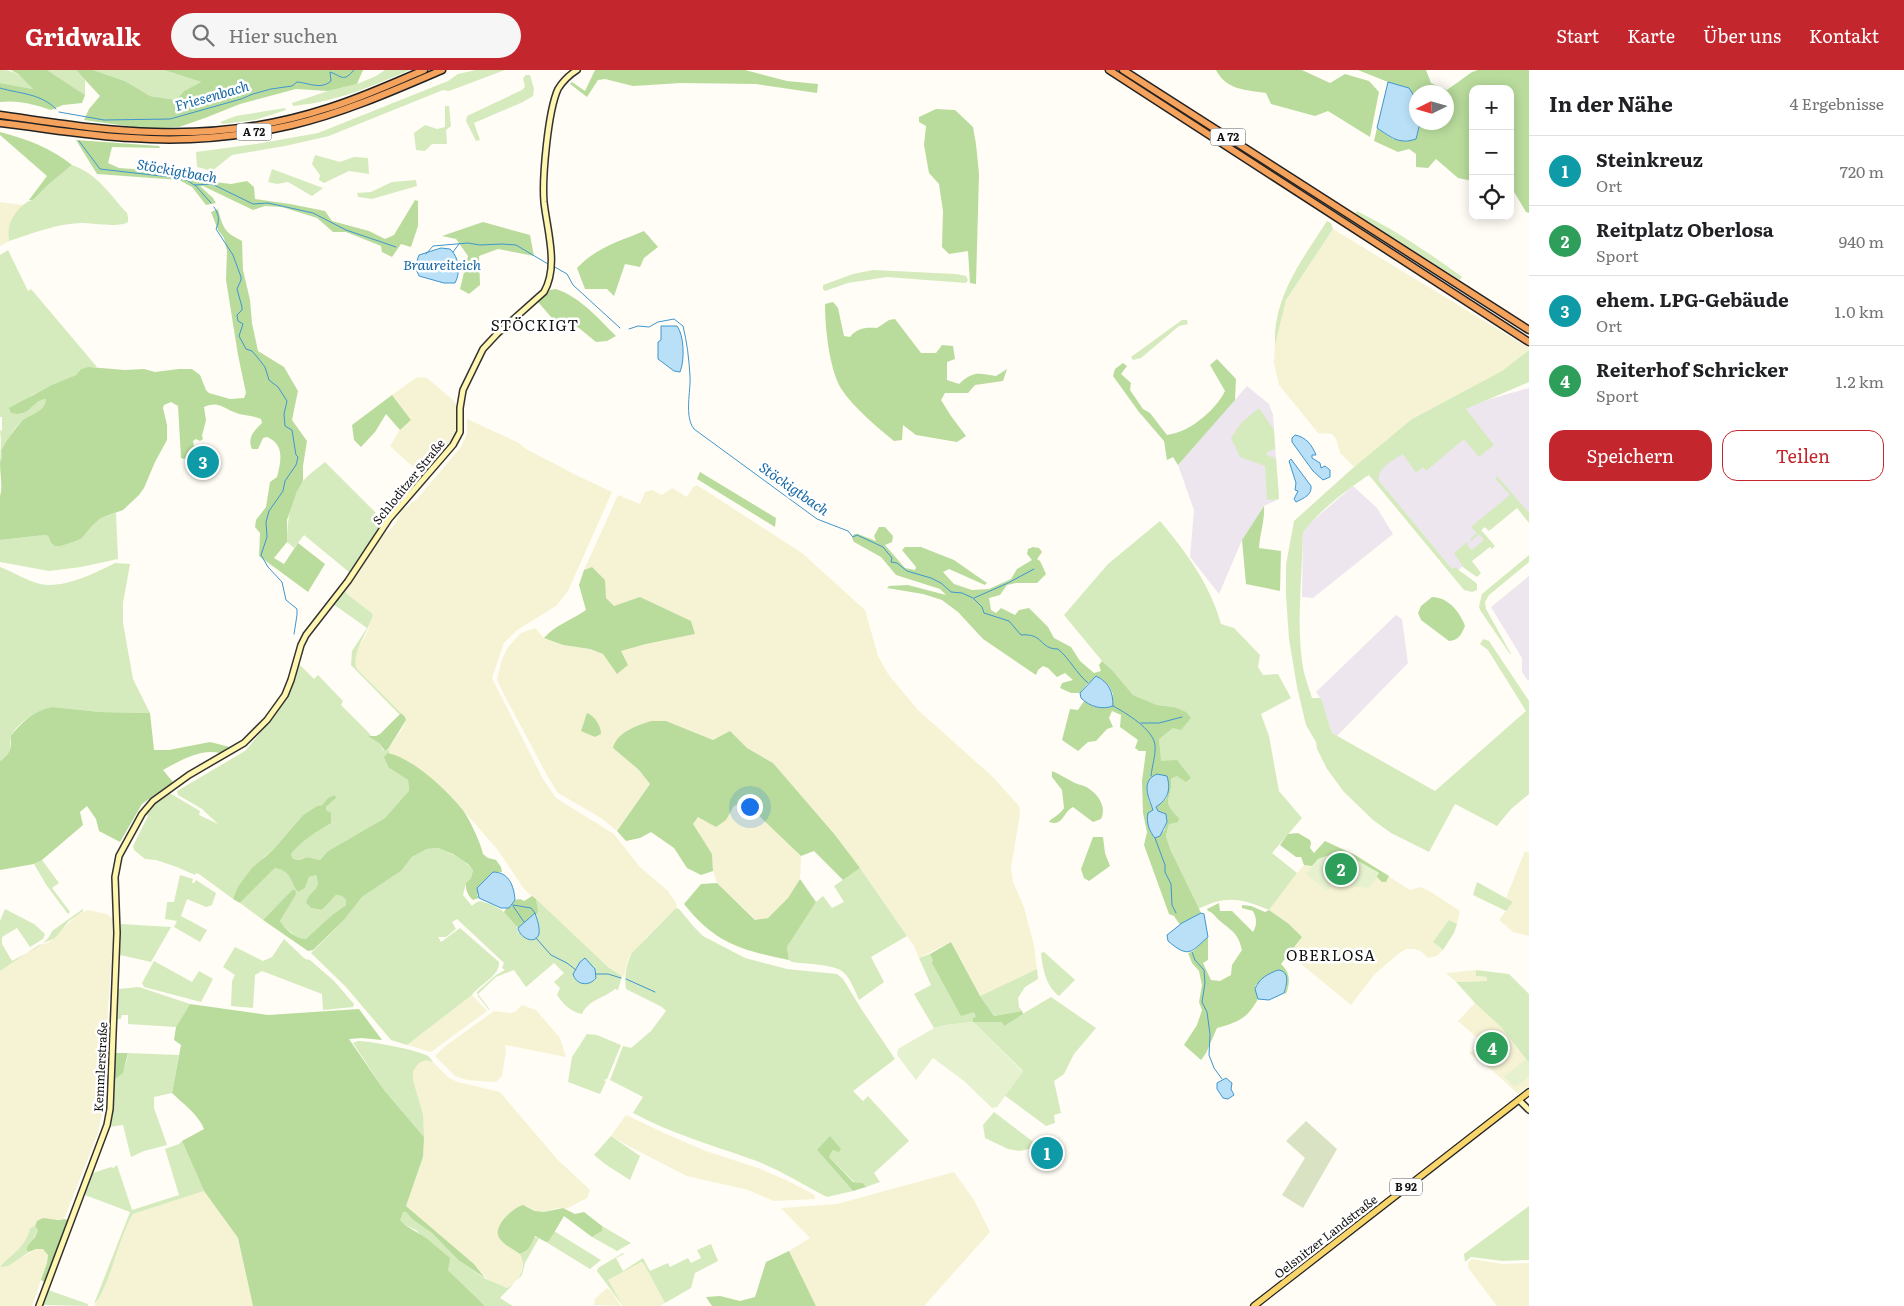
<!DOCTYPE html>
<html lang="de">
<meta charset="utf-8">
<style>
body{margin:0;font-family:Literata,serif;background:#f6f6f6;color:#202124}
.controls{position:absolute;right:15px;top:15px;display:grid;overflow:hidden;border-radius:10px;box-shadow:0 2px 12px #0003}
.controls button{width:45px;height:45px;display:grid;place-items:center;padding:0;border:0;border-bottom:1px solid #e0e0e0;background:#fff;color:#202124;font:25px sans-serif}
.compass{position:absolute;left:1409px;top:15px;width:45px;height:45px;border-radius:50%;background:#fff;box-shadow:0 2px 12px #0003;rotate:265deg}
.you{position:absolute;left:749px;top:736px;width:18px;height:18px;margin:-12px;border:4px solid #fff;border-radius:50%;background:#1a73e8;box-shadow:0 0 0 8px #1a73e833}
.badge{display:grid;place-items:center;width:32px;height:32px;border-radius:50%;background:#c4262e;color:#fff;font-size:16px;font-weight:700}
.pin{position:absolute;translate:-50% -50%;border:2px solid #fff;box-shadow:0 1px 5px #0006}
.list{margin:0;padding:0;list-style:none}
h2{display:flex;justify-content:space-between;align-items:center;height:65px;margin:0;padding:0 20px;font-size:21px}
h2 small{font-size:16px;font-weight:400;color:#757577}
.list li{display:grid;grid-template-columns:32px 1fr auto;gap:15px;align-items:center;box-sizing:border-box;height:70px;padding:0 20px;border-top:1px solid #e0e0e0}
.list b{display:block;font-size:19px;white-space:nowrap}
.list p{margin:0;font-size:16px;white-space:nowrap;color:#757577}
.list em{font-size:16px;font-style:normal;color:#757577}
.actions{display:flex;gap:10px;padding:15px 20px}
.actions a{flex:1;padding:11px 0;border:1px solid #c4262e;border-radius:15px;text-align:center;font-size:18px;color:#c4262e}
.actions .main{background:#c4262e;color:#fff}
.icon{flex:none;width:28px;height:28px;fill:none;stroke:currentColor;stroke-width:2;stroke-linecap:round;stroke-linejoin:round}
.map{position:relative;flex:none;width:1529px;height:1236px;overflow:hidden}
header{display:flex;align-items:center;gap:30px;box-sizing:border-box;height:70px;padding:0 25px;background:#c4262e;color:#fff}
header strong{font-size:24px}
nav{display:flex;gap:28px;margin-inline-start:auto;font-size:18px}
.search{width:350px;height:45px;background:#f6f6f6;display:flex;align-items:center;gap:12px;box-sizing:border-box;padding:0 18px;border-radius:28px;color:#757577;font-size:19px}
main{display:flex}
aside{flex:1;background:#fff}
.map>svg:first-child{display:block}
.industrial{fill:#eee6ef}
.farmland{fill:#f6f3d4}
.green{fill:#d5ebbd}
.forest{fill:#b9dc9c;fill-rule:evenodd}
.cemetery{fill:#d9e3c4}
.pitch{fill:#e6f2cf}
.water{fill:#b9e0f7;stroke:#3f96cf}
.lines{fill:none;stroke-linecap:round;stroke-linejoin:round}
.stream{stroke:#3f96cf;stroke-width:1}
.secondary-casing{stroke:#333;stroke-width:8}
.primary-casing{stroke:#222;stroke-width:8}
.highway-casing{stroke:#222;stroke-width:9}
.secondary{stroke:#fff6b0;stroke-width:5}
.primary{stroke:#f9d66b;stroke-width:5.5}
.highway{stroke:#f5a25d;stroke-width:6}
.labels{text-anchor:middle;stroke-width:5;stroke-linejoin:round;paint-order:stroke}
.shield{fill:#fff;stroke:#585858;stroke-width:1}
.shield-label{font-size:11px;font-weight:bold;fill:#111}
.street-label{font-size:12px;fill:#111;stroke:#fff}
.water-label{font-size:14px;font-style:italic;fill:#1768a6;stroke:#fff}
.quarter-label{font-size:15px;letter-spacing:1px;fill:#111;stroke:#fff}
</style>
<header>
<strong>Gridwalk</strong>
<div class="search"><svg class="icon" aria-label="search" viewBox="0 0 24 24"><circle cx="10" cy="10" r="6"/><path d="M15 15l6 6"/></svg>Hier suchen</div>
<nav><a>Start</a><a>Karte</a><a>Über uns</a><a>Kontakt</a></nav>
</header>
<main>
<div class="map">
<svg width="1529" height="1236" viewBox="0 0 1529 1236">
<rect width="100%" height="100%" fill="#fffdf5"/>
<g class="industrial">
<polygon points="1247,316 1269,334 1273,345 1279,429 1264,436 1242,470 1219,524 1190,487 1194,440 1178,395"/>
<polygon points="1529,318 1529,443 1526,446 1517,436 1488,460 1485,457 1481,460 1492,473 1452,505 1369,405 1465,339 1490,329"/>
<polygon points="1353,416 1377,438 1393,464 1313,528 1302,527 1303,463 1309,454"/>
<polygon points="1529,506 1529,610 1528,611 1522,602 1522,588 1491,537"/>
<polygon points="1396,545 1402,549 1408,593 1337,666 1332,663 1321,629 1316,622"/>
</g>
<g class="farmland">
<polygon points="0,132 23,135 11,151 9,158 9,171 0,176"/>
<polygon points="1333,159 1529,278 1529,280 1502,301 1412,349 1354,397 1340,383 1336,369 1332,364 1318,363 1279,315 1274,293 1275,275 1278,259 1286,230"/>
<polygon points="417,307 427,308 454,331 458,337 457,360 452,372 422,405 390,376 400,360 411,350 392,325"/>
<polygon points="467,349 519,373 526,379 578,406 612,422 568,521 556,536 517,560 504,573 492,608 543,709 556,728 614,764 639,796 668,821 674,830 677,835 676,838 646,868 628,889 624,907 608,897 524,819 497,779 447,722 412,694 390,683 388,679 402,659 406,651 405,647 357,599 355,595 355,585 367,562 373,544 347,524 345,520 346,517 384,464 393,457 402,440 417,429 461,377 467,364"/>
<polygon points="697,415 802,483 865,540 878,586 888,604 918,640 993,707 1019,736 1020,744 1011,798 1013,812 1024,837 1034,875 1037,899 980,926 951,872 919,888 914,876 860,798 773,693 747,678 730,662 713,670 666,651 613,678 639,700 650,714 617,761 601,748 558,723 549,709 500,617 497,609 502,589 508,577 521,563 535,558 544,568 563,575 590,579 603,584 621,581 646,574 695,564 691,551 668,542 614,536 606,528 592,497 584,500 618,425 640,434 645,422 652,420 662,425 672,418 687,427 693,417"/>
<polygon points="740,733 755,742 801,786 800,809 788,828 768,848 756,850 717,813 713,801 712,784 692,754 697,747 726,750 734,736"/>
<polygon points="1325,771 1355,785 1410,820 1420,817 1431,822 1460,841 1457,854 1449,850 1434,873 1443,880 1437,886 1428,888 1422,882 1415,879 1406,879 1398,884 1374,905 1351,935 1289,884 1302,867 1289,854 1269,840 1297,803"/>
<polygon points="1525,781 1529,783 1529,866 1513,862 1499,850 1513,832 1506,828"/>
<polygon points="88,840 107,844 113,849 114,857 108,938 103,1039 98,1063 64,1149 37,1151 35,1156 30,1158 28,1166 20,1180 5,1193 1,1195 15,1191 36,1179 43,1179 46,1181 48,1185 47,1193 32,1236 0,1236 0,901 39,875 48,873 77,845"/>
<polygon points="1476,900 1476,906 1488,907 1487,911 1456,912 1446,903"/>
<polygon points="472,925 487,941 431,982 407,975"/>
<polygon points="1475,933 1502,958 1529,993 1529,1016 1518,1024 1492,1000 1469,983 1483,973 1458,951"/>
<polygon points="522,935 536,940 560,968 566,987 505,975 506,981 502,1006 497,1011 493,1012 467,1010 455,1006 435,986 444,977 494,941 511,943 515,942"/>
<polygon points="428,989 433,992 449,1008 458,1012 500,1022 557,1089 590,1120 587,1128 566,1139 563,1138 558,1138 544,1142 536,1141 527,1136 506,1148 498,1160 502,1171 520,1184 523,1189 521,1205 511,1216 507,1218 500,1217 485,1207 474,1194 406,1136 423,1087 423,1044 413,1010 413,1000 418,993"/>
<polygon points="626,1045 666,1064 706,1081 758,1098 786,1110 811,1123 815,1126 815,1129 774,1131 748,1120 687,1106 634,1079 611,1066"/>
<polygon points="954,1102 974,1130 990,1162 924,1236 816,1236 789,1181 810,1168 781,1138 837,1134"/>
<polygon points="204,1121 238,1168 253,1236 94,1236 103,1221 126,1157 133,1144"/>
<polygon points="1472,1189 1503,1194 1529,1193 1529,1236 1497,1236 1468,1198 1468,1192"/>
<polygon points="638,1192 644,1194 661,1225 665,1233 660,1236 623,1236 608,1212 609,1208 621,1203"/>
<polygon points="607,1218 612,1222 621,1236 594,1235 595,1229"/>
</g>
<g class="green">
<path d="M0 0C18 0 22 8 33 19L0 13Z"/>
<polygon points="47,0 76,0 85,10 85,25"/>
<polygon points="93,0 164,0 201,12 184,21 176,30 150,26 125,11"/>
<path d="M385 0H410C370 17 336 32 293 36L292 33 328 21 357 14 376 6Z"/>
<polygon points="476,0 505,0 449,21 443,20 329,66 285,76 232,85 212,101 197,97 196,82 256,74 318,63 448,11 458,4"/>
<polygon points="526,5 530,5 534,19 533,26 523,32 474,53 480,70 476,71 466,51 467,46 522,20 525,17 523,8"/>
<polygon points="445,36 449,36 451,56 446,60 447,74 432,74 425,81 416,80 414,63 425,55 437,59 445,57"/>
<polygon points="285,38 286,40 255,50 223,54 220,52 236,46"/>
<polygon points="315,85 340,92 354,87 368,88 369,104 349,101 324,113 319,110 320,105 312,94"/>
<path d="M72 95C97 103 111 126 127 143L128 147V152C119 158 93 153 81 153 55 154 34 163 9 171 9 167 8 162 9 158 10 148 23 131 33 130L49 114Z"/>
<polygon points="272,99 323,118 312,126 288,112 277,114 268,112"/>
<polygon points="416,110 417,116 372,129 358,127 357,123 371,122 392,112"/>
<path d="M1357 141C1395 160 1428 182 1462 207L1460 210 1355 144Z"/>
<path d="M1327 151 1331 153 1333 159 1286 230 1275 275C1273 227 1302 190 1327 151Z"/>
<path d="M8 180 28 221 31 219 97 297 81 299 76 305 32 325 11 343C31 348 30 332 46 329 46 341 33 344 25 349 10 359 5 377 0 393L1 371 0 360 2 361V347H0V185Z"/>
<polygon points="873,200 956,204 966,206 968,210 966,213 887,207 848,213 825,221 823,219 823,215 853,204"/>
<polygon points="1182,250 1187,250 1188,254 1179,256 1141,288 1133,290 1131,287"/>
<path d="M1529 280V312L1466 339 1494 375 1479 387 1464 369 1426 401 1423 397 1416 403 1403 384C1394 390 1376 398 1379 411L1452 499 1456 497C1462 504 1470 507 1477 514V520L1472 522 1464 520 1369 405C1350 417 1315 444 1303 463 1302 507 1296 554 1303 598 1305 608 1309 618 1312 628H1321L1332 663 1435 721 1526 641 1488 580 1480 574 1483 569 1489 571 1529 631V724L1511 739 1497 756 1455 734 1429 782 1391 763 1373 750 1344 722 1327 699 1317 679 1316 672 1306 655 1297 617 1289 569 1286 526V495L1294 451 1354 397 1412 349 1502 301Z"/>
<polygon points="1259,338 1274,360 1275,379 1267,382 1267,385 1276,389 1279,429 1267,430 1265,396 1240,387 1231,368 1241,353"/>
<path d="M325 392 385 452 349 502 304 465 294 478 287 472C287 452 290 426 304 410 310 403 318 398 325 392Z"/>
<polygon points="1497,406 1529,443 1529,453 1517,438 1489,461 1485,457 1481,460 1495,476 1492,479 1490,477 1472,491 1481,503 1477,507 1464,498 1454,483 1467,472 1468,473 1467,475 1472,480 1484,470 1479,464 1471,471 1470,469 1477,463 1471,457 1510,425 1495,408"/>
<polygon points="116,443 118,489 81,497 49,501 0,492 0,470 45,465 48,466 51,473 55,476 61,476 81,469 92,456 101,448"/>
<path d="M1160 451C1186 482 1210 514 1221 554L1234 558 1260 585 1258 597 1263 605 1278 604 1291 628 1261 644 1269 666 1279 721 1302 748 1272 783 1297 803 1269 840C1241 828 1226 825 1198 839L1171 781 1166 766 1169 754 1179 748C1159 728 1173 731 1171 709L1177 706 1160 692 1159 668 1173 658 1174 637 1157 635 1133 625 1113 601 1102 591 1064 545 1108 494Z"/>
<polygon points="1529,485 1529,492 1489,525 1485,532 1486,539 1511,584 1510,584 1480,540 1479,536 1482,524"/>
<path d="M115 493 130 494 123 533V553L133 609 150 643 100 642 52 637C39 639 14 654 11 668 8 681 14 682 0 691V497C13 502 27 511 40 514 64 519 95 503 115 493Z"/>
<path d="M344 519 347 524 373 544C369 561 350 584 357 599L401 643 399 644 351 595 352 581 367 558 333 534Z"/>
<polygon points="297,592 314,609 318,605 343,631 341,635 371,665 369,667 379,673 383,680 386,681 388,679 390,683 388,683 389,698 408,710 409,722 385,748 328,781 320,790 307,787 300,790 293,789 291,784 297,776 313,763 326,740 326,737 333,731 328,728 322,735 317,736 303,745 273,780 265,786 237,818 233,829 199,804 196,803 195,805 177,797 156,790 145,789 134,780 133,776 148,746 145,743 168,722 200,741 199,745 218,754 202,739 178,725 177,721 245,681 262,661 288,625"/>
<path d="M438 778C451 783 464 789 473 800L471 808 466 813 463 825 472 836C475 833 479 830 483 832 497 835 517 848 518 863L539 857C536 848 537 839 536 829L608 897 622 906 618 920 615 919C603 929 589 929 582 944 571 942 563 934 557 925L560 918 554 912 564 903 554 893 526 917 514 900 496 907 478 924 490 940 502 932 490 940H489L478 926 477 922 496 905 505 900 502 898 504 893 457 849 452 852 456 859 446 867H438L441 872 460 858 499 892C500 906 480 914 472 925L407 975 391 970 346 917 311 883 344 850 362 827 401 801 412 787 427 779Z"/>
<polygon points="42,790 59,813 52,818 70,842 68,844 47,816 34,794"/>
<path d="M275 798C292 801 290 813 298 822L305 818 309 807 316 805C322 822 309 819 306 833L311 838 322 840 336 825 342 826 346 830V835L332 845 306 870H300L281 854 280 851 292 820 263 850 240 833Z"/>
<path d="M860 798 907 866 871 887 884 912 859 930C855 921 851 909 843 902 834 894 804 894 792 892L789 890 787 877 816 832 823 826 832 838 844 832 834 816Z"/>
<polygon points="180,805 193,809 192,813 194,813 196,810 216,823 212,835 206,837 187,829 181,846 207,860 200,872 174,857 177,851 165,849 167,832 174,832"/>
<polygon points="1477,812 1513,832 1506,841 1473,825"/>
<path d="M676 838 679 839 694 857 703 866 745 888 787 899 837 904 843 909 862 940 895 989 853 1021 863 1031 868 1026 909 1071 874 1103 880 1112 866 1117 863 1113 854 1112 829 1087 833 1080 841 1079 817 1080 853 1121 827 1127C800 1113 776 1097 748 1088 709 1074 670 1063 633 1043L643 1027 610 1010 623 976 631 978 651 961 666 941 662 937 626 919C624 907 626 894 632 883Z"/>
<path d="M5 839 34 854 45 864 43 869 30 877 17 858 2 867V874L12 891C24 884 48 875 52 861L83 839V841L69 851 55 868 39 875 0 901V851Z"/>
<polygon points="1449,850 1457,854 1454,863 1443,880 1433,872"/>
<polygon points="121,854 171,857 151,892 120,885"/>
<polygon points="284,869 305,889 310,890 334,911 354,934 353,937 323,940 322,924 262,901 255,905 253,938 231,936 232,911 235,905 223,897 235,877 263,891 272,887"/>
<path d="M1044 882 1075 910 1059 926C1045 915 1043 899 1041 883Z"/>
<polygon points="930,884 975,942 977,947 973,952 1002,952 1004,955 1051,927 1096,958 1074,984 1064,1004 1054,1011 1061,1043 1054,1045 1055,1053 1046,1056 1004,1025 1023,1001 973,952 946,955 934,958 914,924 931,915 919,888"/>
<polygon points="154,891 192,912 199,901 213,909 201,932 144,917 142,913"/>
<polygon points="1037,899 1038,909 1025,917 1018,928 1019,937 1022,941 994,946 980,926"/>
<polygon points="1476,900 1509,904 1529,924 1529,993 1502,958 1475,933 1456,912 1487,911 1487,907 1476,906"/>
<polygon points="139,917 190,934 176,957 128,954 128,945 122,945 121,949 116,949 118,919"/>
<polygon points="587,964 597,965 621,975 607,1009 603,1010 606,1011 600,1024 568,1012 572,987"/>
<path d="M358 971C370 971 418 980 428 986 429 987 433 991 433 992 423 988 419 992 413 1001V1010L423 1044 424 1067 384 1020 353 973Z"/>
<path d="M128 983 179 985 172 1023 154 1027V1038L167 1075 144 1081 131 1087 123 1055 110 1057 112 1048 114 1010C123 1004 127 994 128 983Z"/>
<polygon points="994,1042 1036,1074 1037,1077 1020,1081 1008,1079 985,1068 983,1055"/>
<polygon points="611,1066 640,1086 630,1110 605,1094 594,1085"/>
<path d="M182 1071 204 1121 133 1144C119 1166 108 1222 94 1234L130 1142 85 1125 93 1103 111 1097 113 1098 117 1095 132 1140 179 1125 165 1079 179 1074Z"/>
<polygon points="1529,1136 1529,1190 1503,1191 1471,1187 1465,1192 1464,1184"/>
<path d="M403 1142H406L413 1150 432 1163 458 1190 484 1208 507 1218C520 1212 527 1197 520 1184L525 1182 534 1167 539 1168 525 1193 522 1205 500 1228 513 1236H485L448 1200V1197L416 1160 405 1155 399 1150Z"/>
<path d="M35 1156 38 1160 27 1181 29 1182 8 1196 0 1197C12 1183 25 1179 30 1158Z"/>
<polygon points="602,1156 631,1173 617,1181 592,1167 602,1161"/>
<polygon points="554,1161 601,1190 590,1199 546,1172 549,1171"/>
<polygon points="711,1174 718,1191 695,1203 691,1218 665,1233 644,1194 641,1192 608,1210 623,1236 597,1201 598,1198 623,1183 624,1184 616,1188 623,1201 643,1188 650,1201 668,1193 670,1197 688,1188 691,1193 701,1188 697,1180"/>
<polygon points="48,1220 88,1234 88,1236 42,1235"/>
</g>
<g class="forest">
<path d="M11 0H47L85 25 82 33 63 35 51 40C33 34 19 30 0 32V13L33 19 18 4Z"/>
<polygon points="76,0 93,0 125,11 150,26 176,30 184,21 201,12 164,0 363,0 357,14 328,21 296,19 240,34 205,48 179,57 148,59 84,50 89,39 100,26"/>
<polygon points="595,0 745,0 787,11 818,14 817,23 756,14 681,13 633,16 605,9 598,10 587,27 570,14 572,12 585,21"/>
<path d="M1216 0H1302L1330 13 1345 4 1369 11 1379 22 1370 67 1328 41 1315 46 1271 34 1266 23C1246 20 1226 20 1216 0Z"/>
<polygon points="1358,0 1426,0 1431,13 1447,20 1472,2 1478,0 1529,0 1529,143 1526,142 1510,115 1510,19 1473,19 1473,111 1458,108 1436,89 1428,98 1416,97 1416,84 1409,79 1398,82 1374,71 1377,58 1393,69 1416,69 1420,53 1446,52 1446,22 1416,22 1416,29 1409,18 1388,12"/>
<polygon points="936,39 955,40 973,57 976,74 979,104 976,214 970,213 968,181 949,184 942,177 943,141 939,114 929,103 924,75 926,56 919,52 919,47"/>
<path d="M0 62C27 69 51 78 72 95L49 114 33 130H29L47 106 0 65Z"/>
<polygon points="76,70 159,76 160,78 112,77 108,93 119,98 188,103 199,110 231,114 247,111 254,117 255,129 290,134 325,141 332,151 369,161 385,169 394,165 415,130 418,131 418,156 411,177 401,174 392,187 382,182 381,176 346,162 333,162 317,148 282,137 265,136 253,140 203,116 200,116 213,128 216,133 206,135 192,117 179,110 97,104"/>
<path d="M218 139C223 158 224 162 242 171L243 200 250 230 252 253 258 281 284 297 298 321 292 350 307 371 303 396V411L297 421 287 450V472L274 488 284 494 298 473 325 494 308 522 259 486 260 463 255 457 256 450 266 437 270 412 277 407C281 392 285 374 267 367L263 368 258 379H252C247 367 254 361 262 353L261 349C252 345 242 346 234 342 221 337 219 331 204 337L206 350 202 366 203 369 200 371 196 369 193 371 194 377 193 385 184 389 181 388 178 336 171 332 164 335 163 338 167 355V370L155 392 144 418 139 425 123 440 101 448 92 456 81 469 73 472 61 476H55L51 473 48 466 45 465 0 470V426C3 417 0 404 0 393 1 388 3 387 1 381 6 371 13 361 21 352 29 344 45 343 46 329 31 331 31 348 11 343L9 338 52 315 76 305 81 299 89 297 125 300 144 299 155 302 179 299H192L200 305 206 320 209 323 230 329 244 328 246 323 238 285 226 210 227 181 224 168 218 160 211 142Z"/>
<polygon points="483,152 530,165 534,186 498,179 479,186 480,215 469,224 460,219 468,186 456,169 442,166"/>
<path d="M644 161 658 177 644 188 640 197 625 194 614 226 607 219H585L577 198C597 177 618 172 644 161Z"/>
<path d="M556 219C580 227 598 248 616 266L607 271 596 272 568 249 559 256 538 232 550 220Z"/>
<path d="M833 232 838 238 844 266 850 267C857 258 865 257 877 258L889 250 895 249 921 283H936L942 275 953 276 955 289 947 292V310L959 314C973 301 978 303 996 306L1007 299 1003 311 975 315 968 323H945L941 330 951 346 966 366 957 372 916 365 903 355 902 370 894 371C877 357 854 338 842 320 829 300 825 256 825 234Z"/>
<path d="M1217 289 1236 309 1235 330 1178 395 1173 387 1167 390 1164 371 1139 342 1113 306 1115 299 1123 293 1127 296 1121 304 1131 313 1130 320 1143 339 1150 343 1167 365C1173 364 1180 362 1186 359 1200 352 1218 336 1225 321L1210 295Z"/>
<polygon points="392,325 411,350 400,360 386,344 375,362 361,377 354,370 352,355"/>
<polygon points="700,402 776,448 775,457 697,409"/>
<path d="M1264 436C1265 450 1260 463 1259 478L1281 481 1280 521 1246 514 1242 470Z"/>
<path d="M879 457H885L893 466 892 472 885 475 905 498 915 500 916 497 902 480 905 477H921L954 490 987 513 985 515 949 499 943 502 954 514 972 520 989 519 1011 509 1017 499 1032 490 1027 484 1028 479 1033 477 1039 478 1042 482 1037 489 1040 491 1046 504 1037 513H1016L1007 515 1000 525 989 528 991 540 996 543 1001 538 1015 545 1019 540 1029 538 1048 557 1054 568 1071 577 1080 591 1094 603 1101 601 1099 595 1102 591 1113 601 1133 625 1157 635 1174 637 1186 642 1191 648 1181 660 1173 658 1159 669 1161 691 1177 690 1191 708 1186 712 1177 706 1171 709C1173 731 1159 728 1179 748L1178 752 1169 754 1166 766 1171 781 1201 843 1180 855 1174 846 1169 844 1144 775 1147 762 1143 743 1142 711 1146 681H1139L1135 678 1138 670 1120 657 1121 645 1112 641 1109 648 1113 657 1107 659 1096 671 1088 672 1078 681 1062 670 1070 639 1078 640 1084 631 1094 637 1107 638 1113 624 1109 616 1102 609 1088 613 1080 623H1071L1060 618 1062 613 1073 610 1065 603 1057 607 1048 598 1043 596 1038 600 1036 605 983 569 958 542 942 530 923 524 887 518 889 516 908 515 946 525 940 519 896 505 881 487 854 472 852 468 854 464H858L876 471 874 466ZM1148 711 1168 723 1166 729 1156 737 1158 741 1166 744 1167 752 1164 761 1151 763 1147 748 1153 740V737L1149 731 1147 719Z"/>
<path d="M592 497 605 510 606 528 614 536 640 527 691 551 695 564 646 574 621 581 628 595 617 604 603 584 590 579 563 575 544 568C555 555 572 550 586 540L579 515 584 500Z"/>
<path d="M1432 527C1448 527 1460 542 1465 556 1461 565 1459 570 1449 571L1421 550 1418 543 1421 536Z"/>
<path d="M52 637 100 642 150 643 154 680H169L210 672 230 677 220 683C200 678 180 691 163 700L173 712 142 734 120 772 99 761 96 749 87 736 80 742 83 755 42 790 34 794 0 800V691C11 684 11 679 11 666 20 653 35 640 52 637Z"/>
<polygon points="401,643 405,647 406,650 388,679 385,681 379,673 369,667 369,666 376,666 380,664"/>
<path d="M587 643C595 646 601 656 601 664L595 667 581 661Z"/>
<path d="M651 651H666L713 670 730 661 747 678 773 693 835 765 860 798 843 810 814 781 801 786 755 742 740 733 734 736 726 750 716 757 698 747 693 754 712 784 713 801 701 805 687 798 674 778 651 762 640 768 626 771 617 761 650 714 639 700 613 678C617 662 636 656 651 651Z"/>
<path d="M388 683C412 688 446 719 462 739 469 748 481 773 483 784L488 788 496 790 501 797 502 802H493L477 825 479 828 473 830C468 826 465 819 466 813L471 808 473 800 468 794 453 784 438 778 427 779 412 787 401 801 362 827 344 850 313 880 308 881 263 850 292 820H295L296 824 280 851C284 859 298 870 306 869L332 845 346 835V830L342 826 336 825 322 840 311 838 306 833C309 819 322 822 316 805L309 807 305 818 298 822C290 813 292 801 275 798L240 833 233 829 237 818 252 798 273 780 303 745 317 736 322 735 328 728 335 725 336 728 326 737V740L331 743V753C316 762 302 770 291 784L293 789 300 790 307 787 320 790 328 781 385 748 409 721 408 710 389 698 384 687Z"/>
<path d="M1052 701C1060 704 1065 708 1073 712 1078 715 1084 715 1088 718 1099 725 1107 738 1101 749L1093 752 1073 737C1063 742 1063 757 1049 752 1051 748 1060 745 1064 738L1062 720 1052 707Z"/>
<polygon points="1298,763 1310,770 1311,773 1310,778 1314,783 1325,771 1355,785 1389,806 1386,812 1382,812 1376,806 1379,803 1342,782 1318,789 1312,796 1304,795 1301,787 1296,787 1280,775 1288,764"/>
<polygon points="1093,767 1103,767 1105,783 1110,796 1089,811 1084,808 1081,799"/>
<path d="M800 809 816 832 787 877 789 890C741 880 716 874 684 834L701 814 717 813 755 850 768 848 788 828Z"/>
<path d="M532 826 536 829 538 841 536 846 535 843 518 858 504 842C506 837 512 835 515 830L520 829 524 831Z"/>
<path d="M1219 833 1220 841H1232L1253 862C1257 855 1257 849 1253 841L1242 838V835L1251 836 1265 842 1269 840 1289 854 1302 867 1281 894C1291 903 1290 913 1286 924L1284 923 1287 916 1256 914 1255 919 1258 929C1247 949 1238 952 1217 958L1206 983 1201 990 1184 975 1197 955 1202 940 1199 932 1202 915 1199 901 1192 893 1188 883 1192 882 1208 867V890L1203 893 1211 910 1220 911 1231 905 1232 895 1242 880C1238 863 1233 862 1220 851 1215 847 1214 843 1208 841L1207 839Z"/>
<polygon points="951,872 980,926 994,946 1022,941 1023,944 1004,956 1002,952 973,952 973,948 976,947 974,942 961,946 932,893 933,890 930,884"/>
<path d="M190 934 268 945 359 939 382 970 362 968 349 969 384 1020 424 1067 423 1087 406 1136 474 1194 485 1208 458 1190 432 1163 413 1150 406 1142H403L400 1150 405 1155 426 1168 450 1188 448 1200 485 1236H253L238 1168 204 1121 182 1071 204 1059C199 1045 182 1033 172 1023L181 975 174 970 176 957Z"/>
<polygon points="116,983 128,983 123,1003 114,1010 114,986"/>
<polygon points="830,1066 841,1079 839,1082 833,1080 829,1087 853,1112 863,1113 866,1117 853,1121 817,1080"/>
<path d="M523 1135 535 1141 544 1142 563 1138 575 1144 584 1142 602 1156V1161L592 1167 564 1146 549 1171 546 1172 535 1166C531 1174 530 1180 520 1184 513 1179 500 1173 498 1165 495 1154 514 1137 523 1135Z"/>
<polygon points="43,1148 58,1150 66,1149 69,1153 44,1212 41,1210 47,1193 48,1185 43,1179 36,1179 29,1182 27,1181 27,1177 35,1167 38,1160 35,1156 37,1151"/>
<polygon points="789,1181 816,1236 712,1236 706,1227 720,1226 740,1231 755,1227 766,1192"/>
</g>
<polygon class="cemetery" points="1306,1051 1337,1079 1303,1138 1282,1125 1305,1088 1286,1071"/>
<g class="pitch">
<polygon points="1338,782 1342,782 1379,803 1369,818 1353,816 1338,806 1327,821 1306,804 1318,789"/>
<polygon points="973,952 1023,1002 997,1037 992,1038 964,1011 933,988 916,1010 897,985 898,979 934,958 946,955"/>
<polygon points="1526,989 1529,993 1529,1007 1515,1017 1504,1007"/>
</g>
<g class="water">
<path d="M1388 12 1409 18 1416 29V52L1420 53 1416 69C1399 75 1391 67 1377 58Z"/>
<path d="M441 178 450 179C459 187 461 202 455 213H444L419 206 415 197 419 185Z"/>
<path d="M661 256H677C684 265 685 290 680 302L674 301 658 289V272L661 270Z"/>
<path d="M1295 365C1306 367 1312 375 1316 385H1312V388L1320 393 1321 398 1325 396 1330 400V407L1323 410 1313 401 1292 372V368Z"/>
<path d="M1291 389 1311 416C1312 425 1304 428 1296 432L1294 429 1298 421 1295 420 1296 413 1289 391Z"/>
<path d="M1096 606C1109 612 1113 622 1113 636 1102 640 1090 637 1081 628L1080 623Z"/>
<path d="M1157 704 1167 706C1171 720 1168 729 1156 737L1158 741 1166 744 1167 752 1160 766 1155 768C1149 761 1146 752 1148 743L1153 740C1149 728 1140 711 1157 704Z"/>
<path d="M493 802C509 802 514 816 515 830L509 838H501L479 828 477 818Z"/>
<path d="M535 843C537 849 540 857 539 864 535 876 519 867 518 858Z"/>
<path d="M1201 843 1204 844 1208 867C1191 882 1189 889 1168 871L1167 865 1182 853Z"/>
<path d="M585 888 595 899 596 908C589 917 576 915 573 904L580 892Z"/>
<path d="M1278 900C1290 901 1287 914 1284 923L1269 930 1258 929 1255 919C1259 908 1268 904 1278 900Z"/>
<polygon points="1226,1008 1232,1013 1231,1019 1234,1025 1228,1029 1223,1028 1217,1019 1217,1013"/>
</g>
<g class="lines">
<g class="stream">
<path d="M0 18C20 24 40 23 56 39"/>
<path d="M59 42 104 50 170 49 241 29 253 24 271 19 292 16 297 12C309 13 321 20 331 11L330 2C342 6 343 13 354 0"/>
<polyline points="79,71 100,99 170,107 187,110 194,115 212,114 253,134 268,133 313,143 346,160 396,177"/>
<polyline points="195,115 211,133"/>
<path d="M214 137C219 145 220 150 216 159L233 185 241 207V210L237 219 242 237V240L237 245 238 251 243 254 239 266 246 279 252 281 258 288 265 297 269 310 278 317 287 331 284 344 285 356 292 360 296 385 298 387 296 395 285 411 283 421 269 441 266 452 267 467 261 485 268 497 282 512 286 530 297 539V545L294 564"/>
<polyline points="453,182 459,174"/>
<polyline points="426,184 433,176 468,173 480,175 502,174 516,175 548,194"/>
<polyline points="553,196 567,204 573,215 620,258"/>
<path d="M629 259 638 256 649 257 658 252 674 249 683 256C687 272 689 289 690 306 691 321 684 346 694 359L817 449 848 461 853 467 857 465 883 477 892 488 891 492 897 493 907 501 931 508 941 513 951 522 962 523 973 528 982 537 984 543 1009 551 1021 565C1044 563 1039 579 1058 579 1070 589 1076 603 1088 613"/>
<polyline points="974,528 1008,513 1034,499"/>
<path d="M1113 636C1126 643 1153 659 1155 675 1156 685 1152 696 1151 706"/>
<polyline points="1141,653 1159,653 1182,647"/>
<polyline points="1155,768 1165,795 1165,802 1171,814 1172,835 1176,843"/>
<polyline points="513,835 531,838 535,843"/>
<polyline points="513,836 524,852"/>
<polyline points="536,868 551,885 567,893 576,900"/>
<polyline points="1192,882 1195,890 1204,900 1205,913 1202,932 1207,942 1210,964 1209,985 1214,998 1222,1009"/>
<polyline points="596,904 608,904 621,908"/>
<polyline points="626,909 655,922"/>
</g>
<defs>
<g id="secondary">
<polyline points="1519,1030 1529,1040"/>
<path d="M39 1236 107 1055 110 1039 117 863 115 807 119 786 142 744 153 731 189 705 244 673 267 650 285 625 291 610 301 575 306 565 348 511 389 449 453 375 460 362V338L463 320 483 279 497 264 544 222C559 196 547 160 544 132 542 108 548 41 558 19 563 11 569 5 577 0"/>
</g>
<polyline id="primary" points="1254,1236 1529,1022"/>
<g id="highway">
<polyline points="1109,0 1529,272"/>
<polyline points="1123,0 1529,260"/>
<path d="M0 45C51 52 103 61 155 62 213 64 273 56 328 38 361 28 393 13 424 0"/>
<path d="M0 53C44 58 88 66 132 68 185 72 240 67 292 55 343 43 393 21 442 0"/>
</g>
</defs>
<use href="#secondary" class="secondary-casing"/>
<use href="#primary" class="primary-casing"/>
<use href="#highway" class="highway-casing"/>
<use href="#secondary" class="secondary"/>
<use href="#primary" class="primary"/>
<use href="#highway" class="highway"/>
</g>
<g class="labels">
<g class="shield">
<rect x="236.5" y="53.5" width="35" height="17" rx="4"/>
<rect x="1210.5" y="58.5" width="35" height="17" rx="4"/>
<rect x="1390" y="1108.5" width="32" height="17" rx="4"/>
</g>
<g class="shield-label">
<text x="254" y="66">A 72</text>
<text x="1228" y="71">A 72</text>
<text x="1406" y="1121">B 92</text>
</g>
<g class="street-label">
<text transform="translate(409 412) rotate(-51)" y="4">Schloditzer Straße</text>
<text transform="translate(101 997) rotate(-87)" y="4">Kemmlerstraße</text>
<text transform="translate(1326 1167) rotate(-38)" y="4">Oelsnitzer Landstraße</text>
</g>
<g class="water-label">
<text transform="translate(212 26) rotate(-16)" y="5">Friesenbach</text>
<text transform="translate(177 101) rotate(10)" y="5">Stöckigtbach</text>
<text x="442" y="200">Braureiteich</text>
<text transform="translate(794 419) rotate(35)" y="5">Stöckigtbach</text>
</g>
<g class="quarter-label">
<text x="535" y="261">STÖCKIGT</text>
<text x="1331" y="891">OBERLOSA</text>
</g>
</g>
</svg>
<div class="controls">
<button>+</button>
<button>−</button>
<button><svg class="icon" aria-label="locate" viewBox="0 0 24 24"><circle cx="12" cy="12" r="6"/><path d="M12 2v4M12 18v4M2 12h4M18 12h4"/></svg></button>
</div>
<svg class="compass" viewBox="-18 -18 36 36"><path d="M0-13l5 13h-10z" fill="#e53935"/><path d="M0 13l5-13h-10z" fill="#757577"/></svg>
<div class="you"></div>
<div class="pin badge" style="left:1047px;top:1083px;background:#0f9aa8">1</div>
<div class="pin badge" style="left:1341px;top:799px;background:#2e9e5b">2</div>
<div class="pin badge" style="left:203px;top:392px;background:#0f9aa8">3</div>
<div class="pin badge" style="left:1492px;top:978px;background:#2e9e5b">4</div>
</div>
<aside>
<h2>In der Nähe<small>4 Ergebnisse</small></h2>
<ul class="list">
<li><span class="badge" style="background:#0f9aa8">1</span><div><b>Steinkreuz</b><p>Ort</p></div><em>720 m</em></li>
<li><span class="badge" style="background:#2e9e5b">2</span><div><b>Reitplatz Oberlosa</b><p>Sport</p></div><em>940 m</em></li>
<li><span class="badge" style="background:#0f9aa8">3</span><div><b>ehem. LPG-Gebäude</b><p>Ort</p></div><em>1.0 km</em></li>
<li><span class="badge" style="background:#2e9e5b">4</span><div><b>Reiterhof Schricker</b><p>Sport</p></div><em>1.2 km</em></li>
</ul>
<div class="actions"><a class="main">Speichern</a><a>Teilen</a></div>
</aside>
</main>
